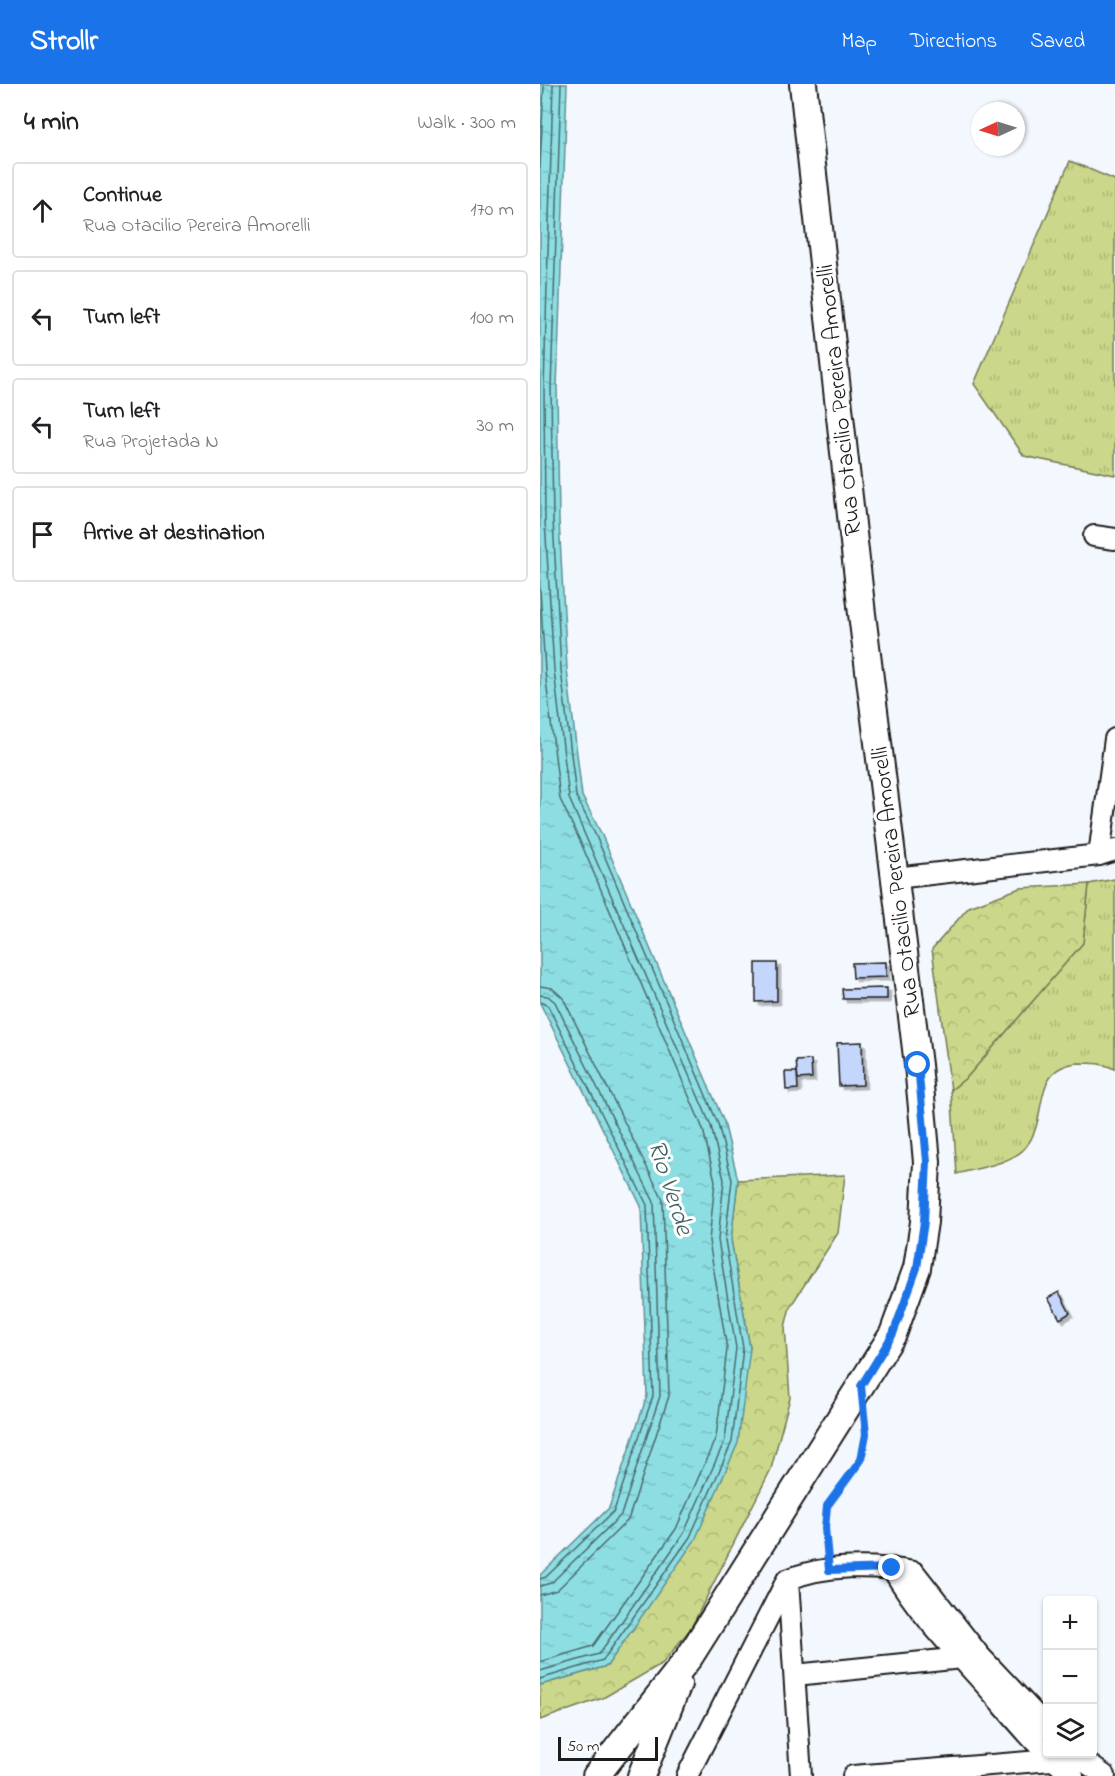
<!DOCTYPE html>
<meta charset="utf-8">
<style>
body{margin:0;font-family:"Indie Flower",sans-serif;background:#f2f2f2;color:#202124}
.controls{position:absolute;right:18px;bottom:18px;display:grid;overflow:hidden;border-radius:6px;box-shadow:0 2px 4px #0004}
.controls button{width:54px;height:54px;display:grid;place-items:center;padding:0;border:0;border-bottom:2px solid #e0e0e0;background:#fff;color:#202124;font:30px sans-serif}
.compass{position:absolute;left:431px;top:18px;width:54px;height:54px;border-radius:50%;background:#fff;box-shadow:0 2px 4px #0004;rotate:266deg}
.scale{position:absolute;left:18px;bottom:15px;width:100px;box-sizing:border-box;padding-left:6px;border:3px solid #1c1c1c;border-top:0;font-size:16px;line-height:21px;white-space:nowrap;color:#1c1c1c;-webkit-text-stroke:4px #fff;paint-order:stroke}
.stop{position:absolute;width:18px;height:18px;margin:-14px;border:4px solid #1a73e8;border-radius:50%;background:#fff}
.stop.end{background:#1a73e8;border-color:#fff;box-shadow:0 2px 6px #0008}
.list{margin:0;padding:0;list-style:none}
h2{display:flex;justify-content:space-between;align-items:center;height:78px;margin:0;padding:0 24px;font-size:26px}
h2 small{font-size:20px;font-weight:400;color:#757577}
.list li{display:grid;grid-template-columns:39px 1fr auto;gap:18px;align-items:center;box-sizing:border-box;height:96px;margin:0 12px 12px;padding:0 12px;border:2px solid #e0e0e0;border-radius:6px}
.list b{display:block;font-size:22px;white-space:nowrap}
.list p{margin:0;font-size:20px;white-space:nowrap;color:#757577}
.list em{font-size:20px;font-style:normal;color:#757577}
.icon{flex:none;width:33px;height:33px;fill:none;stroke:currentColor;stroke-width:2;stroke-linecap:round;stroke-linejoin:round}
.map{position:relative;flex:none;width:575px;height:1692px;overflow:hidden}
header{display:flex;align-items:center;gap:36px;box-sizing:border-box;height:84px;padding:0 30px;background:#1a73e8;color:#fff}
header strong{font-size:28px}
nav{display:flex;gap:33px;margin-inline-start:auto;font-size:21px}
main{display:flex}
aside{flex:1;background:#fff}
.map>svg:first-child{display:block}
.grass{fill:url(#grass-tufts);stroke:#747a53;stroke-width:1.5}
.forest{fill:url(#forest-crowns);stroke:#747a53;stroke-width:1.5}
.water{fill:url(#water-ripples);stroke:#609093;stroke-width:1.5}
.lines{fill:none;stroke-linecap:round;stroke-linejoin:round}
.shore{stroke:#496a6c;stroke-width:1.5}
.building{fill:#c5d6fc;stroke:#1c1c1c;stroke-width:1.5;filter:url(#shadow)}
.minor-casing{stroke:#1c1c1c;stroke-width:24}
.major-casing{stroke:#1c1c1c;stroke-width:30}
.path{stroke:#1c1c1c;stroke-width:2;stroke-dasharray:1.5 4.5;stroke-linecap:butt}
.minor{stroke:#fff;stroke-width:20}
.major{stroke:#fff;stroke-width:26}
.route{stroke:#1a73e8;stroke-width:8}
.labels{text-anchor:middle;stroke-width:6;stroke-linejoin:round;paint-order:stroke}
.street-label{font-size:24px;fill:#1c1c1c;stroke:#fff}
.water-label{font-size:26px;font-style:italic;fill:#446062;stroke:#fff}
</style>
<header>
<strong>Strollr</strong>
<nav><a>Map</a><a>Directions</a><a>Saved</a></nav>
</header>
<main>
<aside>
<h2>4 min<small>Walk · 300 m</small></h2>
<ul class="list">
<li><svg class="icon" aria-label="ahead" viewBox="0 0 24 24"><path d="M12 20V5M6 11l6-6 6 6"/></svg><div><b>Continue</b><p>Rua Otacilio Pereira Amorelli</p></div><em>170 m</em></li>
<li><svg class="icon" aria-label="left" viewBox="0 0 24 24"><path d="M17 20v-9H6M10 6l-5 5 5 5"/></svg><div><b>Turn left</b></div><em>100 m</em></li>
<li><svg class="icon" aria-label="left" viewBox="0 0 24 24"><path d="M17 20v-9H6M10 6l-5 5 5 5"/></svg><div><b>Turn left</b><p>Rua Projetada N</p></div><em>30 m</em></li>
<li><svg class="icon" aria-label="arrive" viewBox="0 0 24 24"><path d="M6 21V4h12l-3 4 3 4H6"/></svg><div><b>Arrive at destination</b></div></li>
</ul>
</aside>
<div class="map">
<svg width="575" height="1692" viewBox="0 0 575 1692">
<defs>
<pattern id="grass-tufts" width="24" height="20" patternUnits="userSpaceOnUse" patternTransform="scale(1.5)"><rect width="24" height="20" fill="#cbd78a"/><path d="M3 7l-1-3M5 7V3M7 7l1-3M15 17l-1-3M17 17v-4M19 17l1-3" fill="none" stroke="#aeb876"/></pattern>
<pattern id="forest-crowns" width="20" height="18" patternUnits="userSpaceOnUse" patternTransform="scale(1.5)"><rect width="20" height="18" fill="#cbd78a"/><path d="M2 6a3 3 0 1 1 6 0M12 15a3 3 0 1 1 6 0" fill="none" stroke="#aeb876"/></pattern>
<pattern id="water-ripples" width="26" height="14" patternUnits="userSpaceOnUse" patternTransform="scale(1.5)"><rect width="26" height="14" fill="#8ddee3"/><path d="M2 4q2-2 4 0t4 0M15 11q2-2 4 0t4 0" fill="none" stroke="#79bec2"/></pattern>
<filter id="shadow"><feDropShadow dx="3.5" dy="3.5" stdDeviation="0" flood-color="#0004"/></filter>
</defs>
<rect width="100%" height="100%" fill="#f3f7fe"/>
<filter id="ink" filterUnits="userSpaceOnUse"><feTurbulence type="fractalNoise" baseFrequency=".0167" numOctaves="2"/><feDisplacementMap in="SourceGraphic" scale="12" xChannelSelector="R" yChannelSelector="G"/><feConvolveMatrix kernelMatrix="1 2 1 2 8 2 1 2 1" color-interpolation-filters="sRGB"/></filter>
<g filter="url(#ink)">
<g class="grass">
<polygon points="530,77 575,96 575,391 484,372 434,300"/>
<path d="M575 795V985C563 979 553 979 539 979 488 983 511 1034 485 1064 471 1080 437 1084 417 1090L411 1006 428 992 543 859 549 800Z"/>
</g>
<g class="forest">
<polygon points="549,800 543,859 428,992 411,1006 392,865 429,823 480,804"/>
<polygon points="305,1091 298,1149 250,1223 245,1243 250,1314 231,1385 151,1544 123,1579 63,1614 0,1636 0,1601 67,1582 210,1264 191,1156 198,1096"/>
</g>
<polygon class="water" points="0,0 27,0 17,304 19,436 27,585 42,712 61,749 184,1038 198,1096 191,1156 210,1264 198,1359 155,1456 67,1582 0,1601 0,1491 69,1424 107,1312 101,1122 0,919"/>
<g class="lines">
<g class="shore">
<polyline points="0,83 4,0"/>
<polyline points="0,505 5,587 20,715 41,759 163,1045 175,1097 169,1157 187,1265 176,1353 136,1445 53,1562 0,1578"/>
<polyline points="0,902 12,904 23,914 123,1116 129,1312 88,1436 17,1506 0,1511"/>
<polyline points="0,911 8,912 15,918 114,1118 120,1312 81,1431 11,1499 0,1502"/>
<polyline points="0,918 8,922 107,1121 113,1312 74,1427 6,1493 0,1495"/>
<polyline points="0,1587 59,1570 144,1449 185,1356 196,1264 178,1156 184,1096 171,1042 29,714 14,586 5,436 4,304 13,0"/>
<polyline points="0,1595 63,1576 150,1453 192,1358 203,1264 185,1156 192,1096 178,1040 56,752 36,712 21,586 13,436 11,304 21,0"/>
</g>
</g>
<g class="building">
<polygon points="346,878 346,893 313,894 312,879"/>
<polygon points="216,879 237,879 237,917 216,918"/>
<polygon points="347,904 347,915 303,915 302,905"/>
<polygon points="322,958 323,1001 299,1002 297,959"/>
<polygon points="271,976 272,994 258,995 256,977"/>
<polygon points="245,988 257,988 258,1005 246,1006"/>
<polygon points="519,1208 530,1229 520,1235 508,1214"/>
</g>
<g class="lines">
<defs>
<g id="minor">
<polyline points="554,452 575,455"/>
<polyline points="559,771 575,655"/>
<polyline points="355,794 559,771 575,766"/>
<path d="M352 1484C377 1528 416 1568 450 1606 476 1636 501 1668 533 1692"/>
<path d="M247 1496C284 1480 335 1481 374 1488L439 1571 508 1644"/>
<polyline points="248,1497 261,1692"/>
<polyline points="255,1591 432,1573"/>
<polyline points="534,1670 565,1692"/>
<polyline points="147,1692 247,1496"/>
<polyline points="313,1692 512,1676 519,1672"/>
</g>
<g id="major">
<polyline points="56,1692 150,1572 353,1250 377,1184 384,1138 387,1078 378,981 322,530 263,0"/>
<polyline points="101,1692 138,1600"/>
</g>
</defs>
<use href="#minor" class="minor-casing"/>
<use href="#major" class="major-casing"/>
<polyline class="path" points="287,1469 285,1444 287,1422 321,1376 326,1350 324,1333"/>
<use href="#minor" class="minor"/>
<use href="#major" class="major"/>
</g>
</g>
<g class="lines" filter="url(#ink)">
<polyline class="route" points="352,1484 289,1486 285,1444 287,1422 321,1376 326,1350 321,1302 353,1250 377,1184 384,1138 387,1078 378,981"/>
</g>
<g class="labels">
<g class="street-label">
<text transform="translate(298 316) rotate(-96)" y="8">Rua Otacilio Pereira Amorelli</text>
<text transform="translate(355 798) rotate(-97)" y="8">Rua Otacilio Pereira Amorelli</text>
</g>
<g class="water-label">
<text transform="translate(132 1103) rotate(72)" y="9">Rio Verde</text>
</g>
</g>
</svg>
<div class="controls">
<button>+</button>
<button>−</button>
<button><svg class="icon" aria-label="layers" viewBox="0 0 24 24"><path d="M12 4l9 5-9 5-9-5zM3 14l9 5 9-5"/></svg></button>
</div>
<svg class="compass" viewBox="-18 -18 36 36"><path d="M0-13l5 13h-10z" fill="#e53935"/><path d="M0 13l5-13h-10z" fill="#757577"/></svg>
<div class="scale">50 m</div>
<div class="stop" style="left:378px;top:981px"></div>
<div class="stop end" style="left:352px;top:1484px"></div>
</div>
</main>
